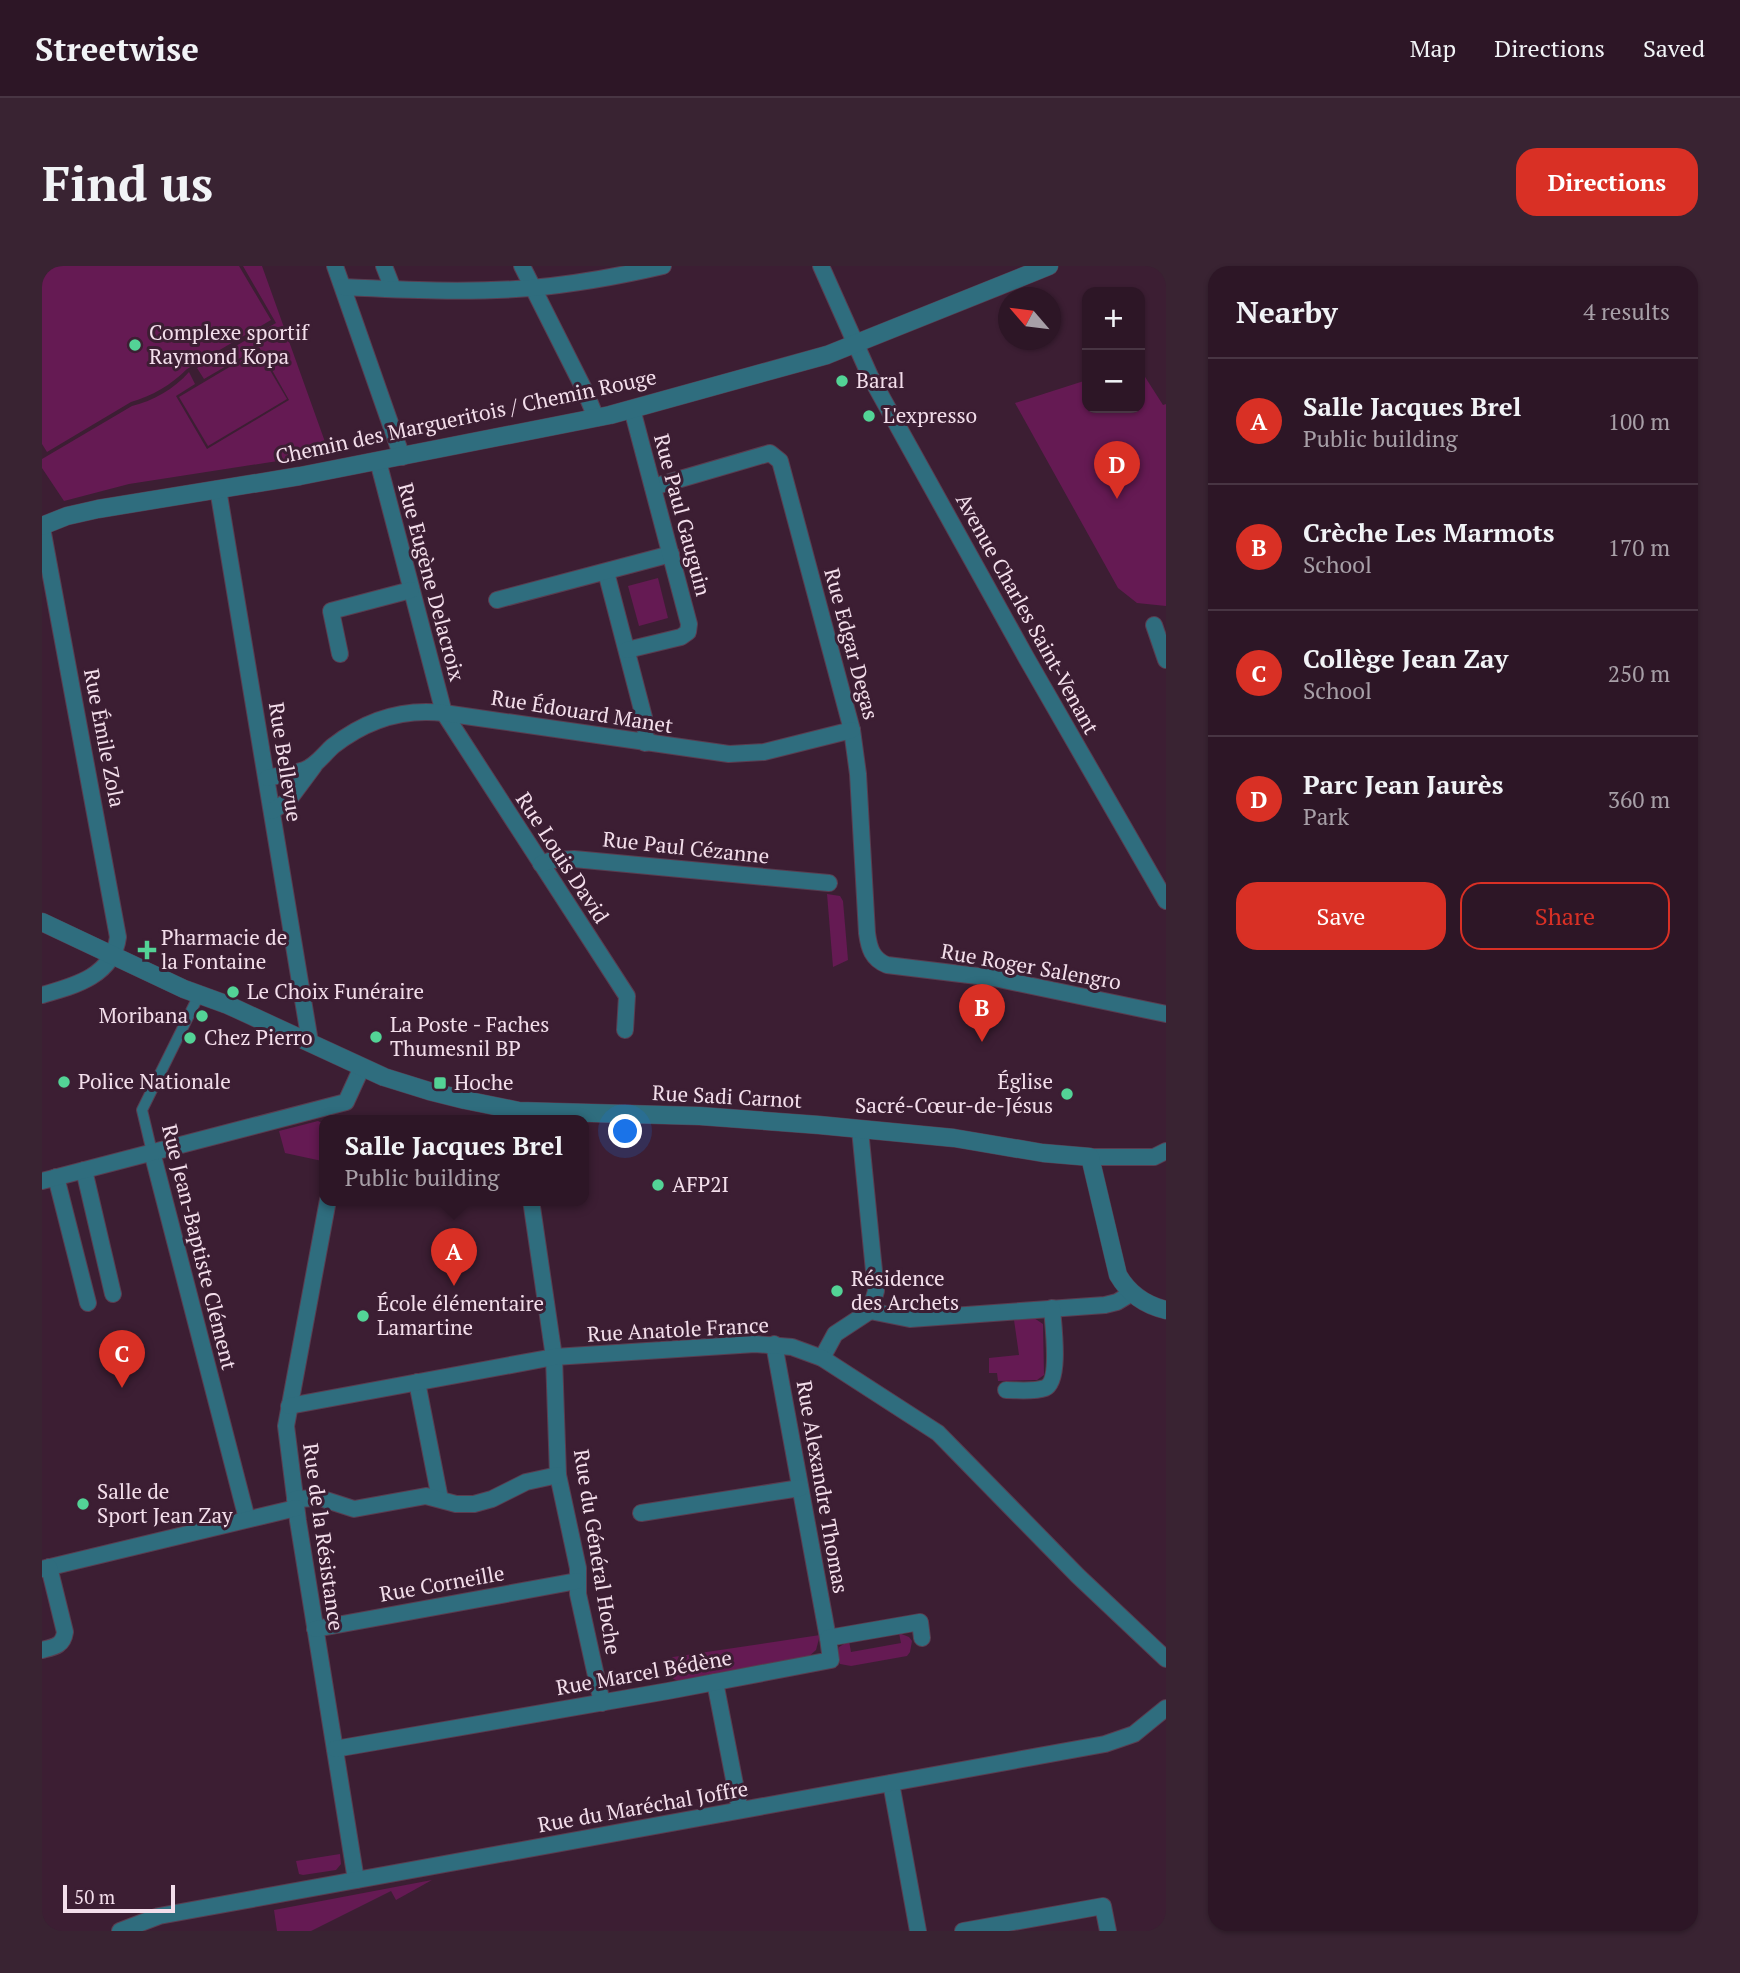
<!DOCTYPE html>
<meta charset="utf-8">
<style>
body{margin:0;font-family:"PT Serif",serif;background:#392332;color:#f1f3f6}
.controls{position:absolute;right:21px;top:21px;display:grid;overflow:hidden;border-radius:14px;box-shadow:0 2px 5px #0004}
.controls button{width:63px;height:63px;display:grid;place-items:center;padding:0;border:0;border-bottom:2px solid #483543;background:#2d1626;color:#f1f3f6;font:35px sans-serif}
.compass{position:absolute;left:956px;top:21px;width:63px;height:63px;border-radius:50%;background:#2d1626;box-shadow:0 2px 5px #0004;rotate:298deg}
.scale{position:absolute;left:21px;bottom:18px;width:112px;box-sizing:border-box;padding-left:7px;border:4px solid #f3deeb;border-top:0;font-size:19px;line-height:24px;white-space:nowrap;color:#f3deeb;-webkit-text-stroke:5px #3c1e33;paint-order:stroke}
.you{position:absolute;left:584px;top:866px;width:24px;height:24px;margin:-18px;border:5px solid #fff;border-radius:50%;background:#1a73e8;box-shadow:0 0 0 10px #1a73e833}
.badge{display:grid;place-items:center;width:46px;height:46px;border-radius:50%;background:#d93025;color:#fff;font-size:23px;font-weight:700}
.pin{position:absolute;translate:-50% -58px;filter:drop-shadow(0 2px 4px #0008)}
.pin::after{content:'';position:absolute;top:37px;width:24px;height:21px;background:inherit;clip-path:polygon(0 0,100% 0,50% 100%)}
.popup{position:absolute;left:277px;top:849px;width:270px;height:91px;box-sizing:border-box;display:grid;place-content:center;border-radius:14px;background:#2d1626;filter:drop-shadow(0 2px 5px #0005);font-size:23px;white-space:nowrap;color:#a79fa7}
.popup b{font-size:26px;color:#f1f3f6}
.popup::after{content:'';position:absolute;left:50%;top:100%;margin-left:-14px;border:14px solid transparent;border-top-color:#2d1626}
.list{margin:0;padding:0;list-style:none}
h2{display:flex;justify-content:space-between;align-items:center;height:91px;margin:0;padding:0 28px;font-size:30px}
h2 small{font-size:23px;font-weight:400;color:#a79fa7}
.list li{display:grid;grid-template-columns:46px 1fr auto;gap:21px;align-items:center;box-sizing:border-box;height:126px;padding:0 28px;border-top:2px solid #483543}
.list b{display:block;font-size:26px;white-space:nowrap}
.list p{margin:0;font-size:23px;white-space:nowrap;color:#a79fa7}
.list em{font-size:23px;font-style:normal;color:#a79fa7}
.actions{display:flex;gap:14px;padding:21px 28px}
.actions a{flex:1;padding:16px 0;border:2px solid #d93025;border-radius:21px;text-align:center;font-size:24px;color:#d93025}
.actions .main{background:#d93025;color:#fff}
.map{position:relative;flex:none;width:1124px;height:1665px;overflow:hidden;border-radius:21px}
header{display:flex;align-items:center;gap:42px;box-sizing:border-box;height:98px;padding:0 35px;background:#2d1626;border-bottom:2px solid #483543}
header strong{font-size:33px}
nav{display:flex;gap:38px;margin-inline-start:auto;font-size:24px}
.intro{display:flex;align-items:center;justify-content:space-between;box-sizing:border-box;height:168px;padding:0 42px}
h1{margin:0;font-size:49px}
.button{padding:18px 32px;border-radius:21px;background:#d93025;color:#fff;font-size:24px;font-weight:700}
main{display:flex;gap:42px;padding:0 42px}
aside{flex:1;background:#2d1626;border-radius:21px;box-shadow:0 2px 5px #0004}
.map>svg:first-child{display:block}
.green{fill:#651a53}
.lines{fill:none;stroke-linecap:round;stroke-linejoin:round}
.pedestrian-casing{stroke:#593d50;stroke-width:12}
.minor-casing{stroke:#593d50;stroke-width:18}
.tertiary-casing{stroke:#593d50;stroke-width:19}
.pedestrian{stroke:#2f6d7e;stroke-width:10}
.minor{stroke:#2f6d7e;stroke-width:16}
.tertiary{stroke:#2f6d7e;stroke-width:18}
.poi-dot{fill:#53d396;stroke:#3c1e33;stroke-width:2.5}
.labels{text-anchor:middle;stroke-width:6;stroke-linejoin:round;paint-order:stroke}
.poi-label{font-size:21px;fill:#f3deeb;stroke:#3c1e33;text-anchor:start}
.street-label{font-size:21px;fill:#f3deeb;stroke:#3c1e33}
</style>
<header>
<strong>Streetwise</strong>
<nav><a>Map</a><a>Directions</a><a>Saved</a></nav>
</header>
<div class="intro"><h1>Find us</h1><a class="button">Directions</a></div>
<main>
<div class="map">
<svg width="1124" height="1665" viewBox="0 0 1124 1665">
<rect width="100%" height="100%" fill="#3c1e33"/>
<g class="green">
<path d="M0 0H197L229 54 145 103C129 119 110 130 89 136L5 186 0 178Z"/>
<path d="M201 0H220L287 187 87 218 22 235 0 202V193L90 140C111 135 132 123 147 106L153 118 134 130 165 183 247 134 217 81 162 113 155 102 234 57Z"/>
<polygon points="216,84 245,133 166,180 137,131"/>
<polygon points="1098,103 1121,139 1124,138 1124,340 1095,337 1076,322 973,137 1045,114 1045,142 1098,142"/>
<polygon points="616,312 626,352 597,360 586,320"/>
<polygon points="785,628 798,630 801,635 806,694 791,701"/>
<polygon points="276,855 282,858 280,895 243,887 237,865"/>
<polygon points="992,1052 1001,1058 1002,1109 995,1114 956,1115 955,1107 947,1107 947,1092 977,1089 972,1054"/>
<polygon points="857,1367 867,1371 870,1375 868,1386 865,1390 809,1400 798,1398 796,1388 797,1381 807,1375 809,1386 859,1377"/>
<path d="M778 1369 774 1384 765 1392 639 1415C627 1414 627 1406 625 1395L631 1391Z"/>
<polygon points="298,1588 299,1598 294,1604 261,1609 257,1608 254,1595"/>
<polygon points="390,1614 354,1634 349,1625 269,1665 235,1665 232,1644"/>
</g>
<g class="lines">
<defs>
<polyline id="pedestrian" points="110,886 100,844 157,729"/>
<g id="minor">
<polyline points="293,0 360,191"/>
<polyline points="342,0 351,23"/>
<polyline points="480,0 543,125 554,152"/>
<polyline points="779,0 828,110 985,393 1124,635"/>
<path d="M301 21C363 24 426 27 489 22 534 18 578 10 621 0"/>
<polyline points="336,195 402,447 585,730 583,764"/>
<path d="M611 221 728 187 738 195 810 464 816 508 825 667C827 682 830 693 845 699L952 712 1124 748"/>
<polyline points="176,223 268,776"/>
<path d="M0 262 76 671C71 710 32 720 0 729"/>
<polyline points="564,306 604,459 603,477"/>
<polyline points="455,334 629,288"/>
<polyline points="1112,359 1124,394"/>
<polyline points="585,384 639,371 646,366 647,358 590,143"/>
<polyline points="298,388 289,345 369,324"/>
<path d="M225 512C237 509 250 508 262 504 274 500 282 488 291 480 324 454 360 442 402 447L687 488 722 486 810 464"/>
<polyline points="230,545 246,535 272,500"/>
<polyline points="499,598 510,594 532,593 787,617"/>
<polyline points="110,886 205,1253"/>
<polyline points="1048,891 1112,891 1124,885"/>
<polyline points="42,904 71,1028"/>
<polyline points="14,911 46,1037"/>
<polyline points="0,915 304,836 320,801"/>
<polyline points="286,934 244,1160 256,1255 314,1614"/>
<polyline points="489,934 512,1091 516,1209 536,1302 536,1328 560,1437"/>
<polyline points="828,1045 868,1053 1063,1039 1075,1036 1090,1027"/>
<polyline points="732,1078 786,1372"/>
<polyline points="780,1092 793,1068 828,1045 834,1025 818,864"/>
<polyline points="375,1116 398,1233"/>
<path d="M964 1124C975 1124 992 1126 1003 1122 1019 1115 1011 1058 1010 1042"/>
<polyline points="247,1140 512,1091 713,1078 750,1081 780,1092 896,1167 1036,1310 1124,1393"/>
<polyline points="253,1233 278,1232 312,1243 384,1230 414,1238 432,1238 450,1233 484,1216 516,1209"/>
<polyline points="599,1247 758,1222"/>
<polyline points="0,1303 254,1242"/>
<polyline points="273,1363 535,1315"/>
<path d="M0 1384C12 1381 21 1380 23 1366L7 1301"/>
<polyline points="673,1416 698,1544"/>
<polyline points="293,1483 626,1425 789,1394 786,1372 878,1356 880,1372"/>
<polyline points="849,1517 876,1665"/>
<polyline points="78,1665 117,1650 1063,1478 1092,1468 1124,1442"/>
<polyline points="921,1665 1061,1640 1066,1665"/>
</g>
<g id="tertiary">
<polyline points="0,260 25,250 56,243 258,210 568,149 785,89 1007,0"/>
<path d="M0 656 142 723 186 739 342 811 387 825 423 834 477 845 658 850 777 859 912 872 1001 887 1048 891 1076 1009C1087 1028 1103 1039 1124 1044"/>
</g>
</defs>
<use href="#pedestrian" class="pedestrian-casing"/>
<use href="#minor" class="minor-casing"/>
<use href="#tertiary" class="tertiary-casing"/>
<use href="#pedestrian" class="pedestrian"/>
<use href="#minor" class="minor"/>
<use href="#tertiary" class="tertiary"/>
</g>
<g class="poi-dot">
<circle cx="93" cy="79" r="7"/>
<circle cx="800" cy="115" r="7"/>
<circle cx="827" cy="150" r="7"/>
<path d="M101.5 673.5h7v7h7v7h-7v7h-7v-7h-7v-7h7z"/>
<circle cx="191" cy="726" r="7"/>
<circle cx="160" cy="750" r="7"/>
<circle cx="334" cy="771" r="7"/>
<circle cx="148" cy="772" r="7"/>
<circle cx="22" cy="816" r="7"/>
<rect x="391" y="810" width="14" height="14" rx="3.5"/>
<circle cx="1025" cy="828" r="7"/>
<circle cx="616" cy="919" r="7"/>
<circle cx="795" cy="1025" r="7"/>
<circle cx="321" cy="1050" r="7"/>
<circle cx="41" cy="1238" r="7"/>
</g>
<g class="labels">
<g class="poi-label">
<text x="107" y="74">Complexe sportif<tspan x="107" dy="24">Raymond Kopa</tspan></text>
<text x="814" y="122">Baral</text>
<text x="841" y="157">L'expresso</text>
<text x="119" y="679">Pharmacie de<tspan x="119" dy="24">la Fontaine</tspan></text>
<text x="205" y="733">Le Choix Funéraire</text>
<text x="146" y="757" text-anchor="end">Moribana</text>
<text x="348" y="766">La Poste - Faches<tspan x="348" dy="24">Thumesnil BP</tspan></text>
<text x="162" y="779">Chez Pierro</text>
<text x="36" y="823">Police Nationale</text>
<text x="1011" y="823" text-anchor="end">Église<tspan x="1011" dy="24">Sacré-Cœur-de-Jésus</tspan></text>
<text x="412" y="824">Hoche</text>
<text x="630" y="926">AFP2I</text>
<text x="809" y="1020">Résidence<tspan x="809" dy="24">des Archets</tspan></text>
<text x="335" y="1045">École élémentaire<tspan x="335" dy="24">Lamartine</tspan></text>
<text x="55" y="1233">Salle de<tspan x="55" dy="24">Sport Jean Zay</tspan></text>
</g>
<g class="street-label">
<text transform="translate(424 151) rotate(-12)" y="7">Chemin des Margueritois / Chemin Rouge</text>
<text transform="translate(640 249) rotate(75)" y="7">Rue Paul Gauguin</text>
<text transform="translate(389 316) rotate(75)" y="7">Rue Eugène Delacroix</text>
<text transform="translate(985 348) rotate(61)" y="7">Avenue Charles Saint-Venant</text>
<text transform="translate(809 378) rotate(75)" y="7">Rue Edgar Degas</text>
<text transform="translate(540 446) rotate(9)" y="7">Rue Édouard Manet</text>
<text transform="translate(62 472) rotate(79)" y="7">Rue Émile Zola</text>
<text transform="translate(243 496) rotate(81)" y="7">Rue Bellevue</text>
<text transform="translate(644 582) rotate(6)" y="7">Rue Paul Cézanne</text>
<text transform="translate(520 592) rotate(57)" y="7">Rue Louis David</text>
<text transform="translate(989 701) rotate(10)" y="7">Rue Roger Salengro</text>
<text transform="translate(685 831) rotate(3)" y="7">Rue Sadi Carnot</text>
<text transform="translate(157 981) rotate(76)" y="7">Rue Jean-Baptiste Clément</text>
<text transform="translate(636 1064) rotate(-3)" y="7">Rue Anatole France</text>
<text transform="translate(780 1221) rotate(80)" y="7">Rue Alexandre Thomas</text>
<text transform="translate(281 1271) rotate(82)" y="7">Rue de la Résistance</text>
<text transform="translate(555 1286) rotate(81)" y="7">Rue du Général Hoche</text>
<text transform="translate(400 1318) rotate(-10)" y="7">Rue Corneille</text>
<text transform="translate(602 1407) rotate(-10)" y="7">Rue Marcel Bédène</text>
<text transform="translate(601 1541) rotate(-10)" y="7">Rue du Maréchal Joffre</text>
</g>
</g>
</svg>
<div class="controls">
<button>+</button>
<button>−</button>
</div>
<svg class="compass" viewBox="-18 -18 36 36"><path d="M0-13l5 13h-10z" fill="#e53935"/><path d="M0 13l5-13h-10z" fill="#a79fa7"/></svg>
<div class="scale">50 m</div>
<div class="you"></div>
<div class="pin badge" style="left:412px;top:1020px">A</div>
<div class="popup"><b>Salle Jacques Brel</b>Public building</div>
<div class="pin badge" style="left:940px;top:776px">B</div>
<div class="pin badge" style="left:80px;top:1122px">C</div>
<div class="pin badge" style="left:1075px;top:233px">D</div>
</div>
<aside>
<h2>Nearby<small>4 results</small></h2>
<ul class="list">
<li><span class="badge">A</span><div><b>Salle Jacques Brel</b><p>Public building</p></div><em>100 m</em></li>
<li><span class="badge">B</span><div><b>Crèche Les Marmots</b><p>School</p></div><em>170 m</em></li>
<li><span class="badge">C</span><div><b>Collège Jean Zay</b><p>School</p></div><em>250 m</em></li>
<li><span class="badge">D</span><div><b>Parc Jean Jaurès</b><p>Park</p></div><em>360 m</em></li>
</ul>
<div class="actions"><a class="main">Save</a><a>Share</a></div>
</aside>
</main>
